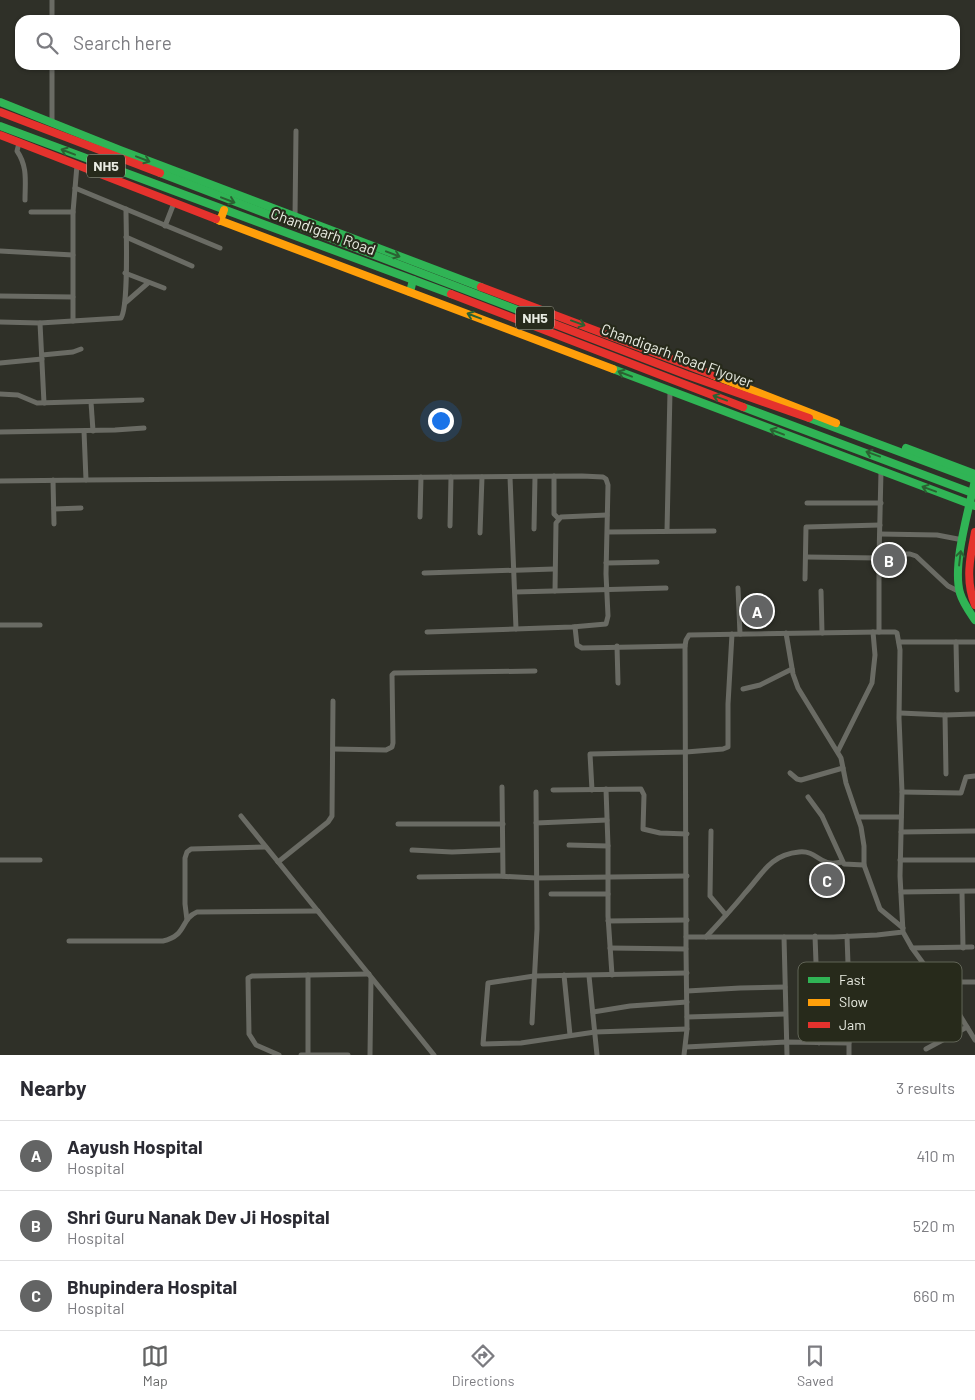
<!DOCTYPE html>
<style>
body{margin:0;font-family:Barlow,sans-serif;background:#f7f7f7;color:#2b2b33}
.you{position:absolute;left:440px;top:420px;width:18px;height:18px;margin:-12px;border:4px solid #fff;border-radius:50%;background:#1a73e8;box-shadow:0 0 0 8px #1a73e833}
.badge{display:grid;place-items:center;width:32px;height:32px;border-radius:50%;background:#636464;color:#fff;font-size:16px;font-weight:700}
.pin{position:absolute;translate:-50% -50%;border:2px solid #fff;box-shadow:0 1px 5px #0006}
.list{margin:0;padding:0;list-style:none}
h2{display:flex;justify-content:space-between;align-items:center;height:65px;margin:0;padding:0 20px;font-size:21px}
h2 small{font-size:16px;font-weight:400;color:#7c7c81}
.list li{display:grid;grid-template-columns:32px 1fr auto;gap:15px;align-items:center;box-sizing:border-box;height:70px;padding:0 20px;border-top:1px solid #e1e1e2}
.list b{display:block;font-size:19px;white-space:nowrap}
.list p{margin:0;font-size:16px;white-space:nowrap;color:#7c7c81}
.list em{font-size:16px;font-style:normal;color:#7c7c81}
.icon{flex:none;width:28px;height:28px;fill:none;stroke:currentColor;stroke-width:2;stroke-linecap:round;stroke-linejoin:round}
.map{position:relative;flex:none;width:975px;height:1055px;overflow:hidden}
.search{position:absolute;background:#fff;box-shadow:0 1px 4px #0004;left:15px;right:15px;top:15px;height:55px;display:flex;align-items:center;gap:12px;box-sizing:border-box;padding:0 18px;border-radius:15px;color:#7c7c81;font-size:19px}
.sheet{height:275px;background:#fff}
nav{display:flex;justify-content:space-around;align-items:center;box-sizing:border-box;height:70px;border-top:1px solid #e1e1e2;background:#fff;font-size:14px;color:#7c7c81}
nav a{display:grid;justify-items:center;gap:2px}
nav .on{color:#636464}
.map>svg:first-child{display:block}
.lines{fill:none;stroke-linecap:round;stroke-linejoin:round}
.street{stroke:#6a6b64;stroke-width:5}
.fast{stroke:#30b455;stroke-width:8}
.slow{stroke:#ff9f0a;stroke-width:8}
.jam{stroke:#e5322d;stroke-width:8}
.oneway{stroke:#2b6132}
.labels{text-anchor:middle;stroke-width:4.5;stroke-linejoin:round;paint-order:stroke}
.shield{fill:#272a1b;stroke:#afb2a6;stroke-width:1}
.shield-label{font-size:14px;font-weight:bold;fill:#e9ece2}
.street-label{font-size:15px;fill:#e9ece2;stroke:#272a1b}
.key{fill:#272a1b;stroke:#616457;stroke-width:1}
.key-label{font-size:14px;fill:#e9ece2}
</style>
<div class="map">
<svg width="975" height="1055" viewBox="0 0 975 1055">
<rect width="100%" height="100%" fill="#2f3028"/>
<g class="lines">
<g class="street">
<polyline points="52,20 52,0"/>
<polyline points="52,123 52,65"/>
<path d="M19 143 17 151C28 167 25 182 25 200"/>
<polyline points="75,188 220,248"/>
<polyline points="31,212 73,212"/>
<polyline points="295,217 296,131"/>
<polyline points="165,226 174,203"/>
<polyline points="126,237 192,266"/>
<polyline points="0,251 73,255"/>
<polyline points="125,273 164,288"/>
<polyline points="0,296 73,297"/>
<polyline points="125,303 148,283"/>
<polyline points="73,321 73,212 77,165"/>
<path d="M0 322 40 323 121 318C129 306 126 228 126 209"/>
<polyline points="40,323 44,403"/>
<polyline points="42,355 73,352 81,349"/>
<polyline points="0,363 42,359"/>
<polyline points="0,394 18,395 37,403 142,400"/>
<polyline points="91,402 93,431"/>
<polyline points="0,432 115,430 144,428"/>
<polyline points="554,476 554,514 559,519"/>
<polyline points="510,477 516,629"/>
<polyline points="53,480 54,524"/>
<polyline points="86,480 582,476 603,477 606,479 608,485 606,574 608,616 606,624 572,627 427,632"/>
<polyline points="0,481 86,480 84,431"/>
<polyline points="807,503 881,503"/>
<polyline points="54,509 81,508"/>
<polyline points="420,517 421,477"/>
<polyline points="450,526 451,477"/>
<polyline points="534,529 535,477"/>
<polyline points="667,531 670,391"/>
<polyline points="608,532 714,531"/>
<polyline points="480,533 482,477"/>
<polyline points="880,534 937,535 963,540"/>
<polyline points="879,554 910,554 916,556 948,586 960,592"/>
<polyline points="806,557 879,558"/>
<polyline points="606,563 657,562"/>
<polyline points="424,573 554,569"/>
<polyline points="805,579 806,527 880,525"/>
<polyline points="738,588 740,634"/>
<polyline points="555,591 556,523 561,517 607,515"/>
<polyline points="821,591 822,633"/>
<polyline points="515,592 666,588"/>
<polyline points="0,625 40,625"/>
<polyline points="575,627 577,645 582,648 685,646"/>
<polyline points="879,632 879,558 881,471"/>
<polyline points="786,633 793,674 798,688 841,758 846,783 861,827 864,846 864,865 880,909 903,928"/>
<polyline points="899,642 975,642"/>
<polyline points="956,642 957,690"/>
<polyline points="617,646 618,683"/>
<polyline points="743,689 760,685 792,669"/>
<polyline points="900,713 945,715 975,714"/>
<polyline points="945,715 946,774"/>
<polyline points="333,749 386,750 392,747 393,743 392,675 394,673 535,671"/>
<polyline points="838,751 872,683 875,655 873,632"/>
<polyline points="790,773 797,779 801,780 843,768"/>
<polyline points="502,787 503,876"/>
<polyline points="606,789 608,846 608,916 612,975"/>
<polyline points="553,790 641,789 644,795 643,829 660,833 687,834"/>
<polyline points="592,790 590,754 686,752 723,749 728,747 728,704 732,634"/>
<polyline points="902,792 961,793 966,777 975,776"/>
<polyline points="808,797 822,816 844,864 864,865"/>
<polyline points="241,816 434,1055"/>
<polyline points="858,817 901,817"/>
<polyline points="536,823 607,820"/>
<polyline points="398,824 503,824"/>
<polyline points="711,831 710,896 726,915"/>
<polyline points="901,832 975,831"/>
<polyline points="569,845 608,846"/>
<polyline points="412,850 452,852 502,850"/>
<polyline points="0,860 40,860"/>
<polyline points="900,860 975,860"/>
<polyline points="278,862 328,822 332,816 333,701"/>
<polyline points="419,877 498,876 536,878 687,876"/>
<polyline points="901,892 975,891"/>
<polyline points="962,892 963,948"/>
<polyline points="551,894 608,894"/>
<polyline points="187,920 185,904 185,858 187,852 191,849 266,847"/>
<polyline points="608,921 687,920"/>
<polyline points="903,932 877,935 834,937 686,937 685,646 686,640 689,635 879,632 895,632 897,633 900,650 899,718 902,792 900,876 903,932 912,948 953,1004 975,1040"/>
<polyline points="815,936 819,1043"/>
<polyline points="847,936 849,992 849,1055"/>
<path d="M706 937C719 923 733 908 745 893 762 875 769 855 799 852 819 850 818 868 842 862"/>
<polyline points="784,937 787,1055"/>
<path d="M69 941H163C187 936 180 919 197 912L318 911"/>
<polyline points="610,948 686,949 686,937"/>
<polyline points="912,948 972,947"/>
<polyline points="687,973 534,976 488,983 483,1044 521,1043 595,1032 687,1029"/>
<polyline points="308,975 308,1054"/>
<polyline points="564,975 570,1035"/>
<polyline points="589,976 597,1055"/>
<polyline points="938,982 975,982"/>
<polyline points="687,991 740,988 785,987"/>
<polyline points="593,1012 630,1006 687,1002"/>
<polyline points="687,1017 785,1014"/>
<polyline points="532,1023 537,929 536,792"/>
<polyline points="921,1029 959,1014"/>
<polyline points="819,1032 895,1034"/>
<polyline points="686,1047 786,1042 849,1043"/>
<polyline points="926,1049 967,1027"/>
<polyline points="279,1055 256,1045 249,1034 248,978 252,976 369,974"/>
<polyline points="301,1055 348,1055"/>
<polyline points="370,1055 371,978"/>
<polyline points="684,1055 687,1029 686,949"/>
</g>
<g class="fast">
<polyline points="0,102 120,150 481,287"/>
<polyline points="0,126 451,294"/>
<polyline points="160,173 549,322"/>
<polyline points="410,292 413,280"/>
<polyline points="613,369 975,506"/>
<polyline points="743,407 975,494"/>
<polyline points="809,418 975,480"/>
<polyline points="906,448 975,474"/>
<path d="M975 480C969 510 952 564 960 593 963 603 969 611 975 620"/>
</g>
<g class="slow">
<polyline points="216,219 613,369"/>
<polyline points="220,221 224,210"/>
<polyline points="713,375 836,423"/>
</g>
<g class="jam">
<polyline points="0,112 160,173"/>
<polyline points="0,135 216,219"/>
<polyline points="481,287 713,375"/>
<polyline points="451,294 743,407"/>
<polyline points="549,322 687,375 809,418"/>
<path d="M975 532C970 557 965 581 975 605"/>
</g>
</g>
<defs><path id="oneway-shaft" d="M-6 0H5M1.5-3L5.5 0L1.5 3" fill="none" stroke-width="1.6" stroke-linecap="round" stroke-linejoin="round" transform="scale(1.25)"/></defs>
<g class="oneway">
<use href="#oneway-shaft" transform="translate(68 152) rotate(-159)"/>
<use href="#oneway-shaft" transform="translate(143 159) rotate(21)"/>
<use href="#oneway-shaft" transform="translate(228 200) rotate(21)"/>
<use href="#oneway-shaft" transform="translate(393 254) rotate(21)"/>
<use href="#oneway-shaft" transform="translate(474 316) rotate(-159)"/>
<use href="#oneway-shaft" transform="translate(578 323) rotate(20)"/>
<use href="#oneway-shaft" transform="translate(625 374) rotate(-159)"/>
<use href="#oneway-shaft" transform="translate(720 398) rotate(-160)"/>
<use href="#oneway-shaft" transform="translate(777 432) rotate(-159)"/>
<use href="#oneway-shaft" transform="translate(873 454) rotate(-160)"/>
<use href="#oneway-shaft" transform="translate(929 489) rotate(-160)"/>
<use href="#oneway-shaft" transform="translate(960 558) rotate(-83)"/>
</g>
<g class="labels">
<g class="shield">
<rect x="87" y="154.5" width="38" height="23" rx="4"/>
<rect x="516" y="306.5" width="38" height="23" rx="4"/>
</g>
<g class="shield-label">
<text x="106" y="171">NH5</text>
<text x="535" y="323">NH5</text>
</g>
<g class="street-label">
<text transform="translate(323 232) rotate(20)" y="5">Chandigarh Road</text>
<text transform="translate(677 356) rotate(20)" y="5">Chandigarh Road Flyover</text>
</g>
</g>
<rect x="798" y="962" width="164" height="80" rx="8" class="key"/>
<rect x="808" y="977" width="22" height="6" fill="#30b455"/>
<rect x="808" y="999" width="22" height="7" fill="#ff9f0a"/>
<rect x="808" y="1022" width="22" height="6" fill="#e5322d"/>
<g class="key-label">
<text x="839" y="985">Fast</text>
<text x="839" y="1007">Slow</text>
<text x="839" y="1030">Jam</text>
</g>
</svg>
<div class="you"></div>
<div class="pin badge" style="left:757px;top:611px">A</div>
<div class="pin badge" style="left:889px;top:560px">B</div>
<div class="pin badge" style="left:827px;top:880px">C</div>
<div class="search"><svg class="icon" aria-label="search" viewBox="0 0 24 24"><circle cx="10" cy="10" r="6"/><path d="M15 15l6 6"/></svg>Search here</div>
</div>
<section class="sheet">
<h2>Nearby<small>3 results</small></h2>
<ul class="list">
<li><span class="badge">A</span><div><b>Aayush Hospital</b><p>Hospital</p></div><em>410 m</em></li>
<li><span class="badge">B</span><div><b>Shri Guru Nanak Dev Ji Hospital</b><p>Hospital</p></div><em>520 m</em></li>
<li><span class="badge">C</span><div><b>Bhupindera Hospital</b><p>Hospital</p></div><em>660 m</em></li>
</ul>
</section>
<nav>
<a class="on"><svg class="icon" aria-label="map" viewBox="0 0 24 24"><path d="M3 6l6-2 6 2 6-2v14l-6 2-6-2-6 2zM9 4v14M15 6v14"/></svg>Map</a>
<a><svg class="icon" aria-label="directions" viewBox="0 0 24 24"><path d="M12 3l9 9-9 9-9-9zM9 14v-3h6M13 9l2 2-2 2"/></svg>Directions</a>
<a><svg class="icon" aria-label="saved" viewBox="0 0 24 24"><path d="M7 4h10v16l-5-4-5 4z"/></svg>Saved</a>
</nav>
